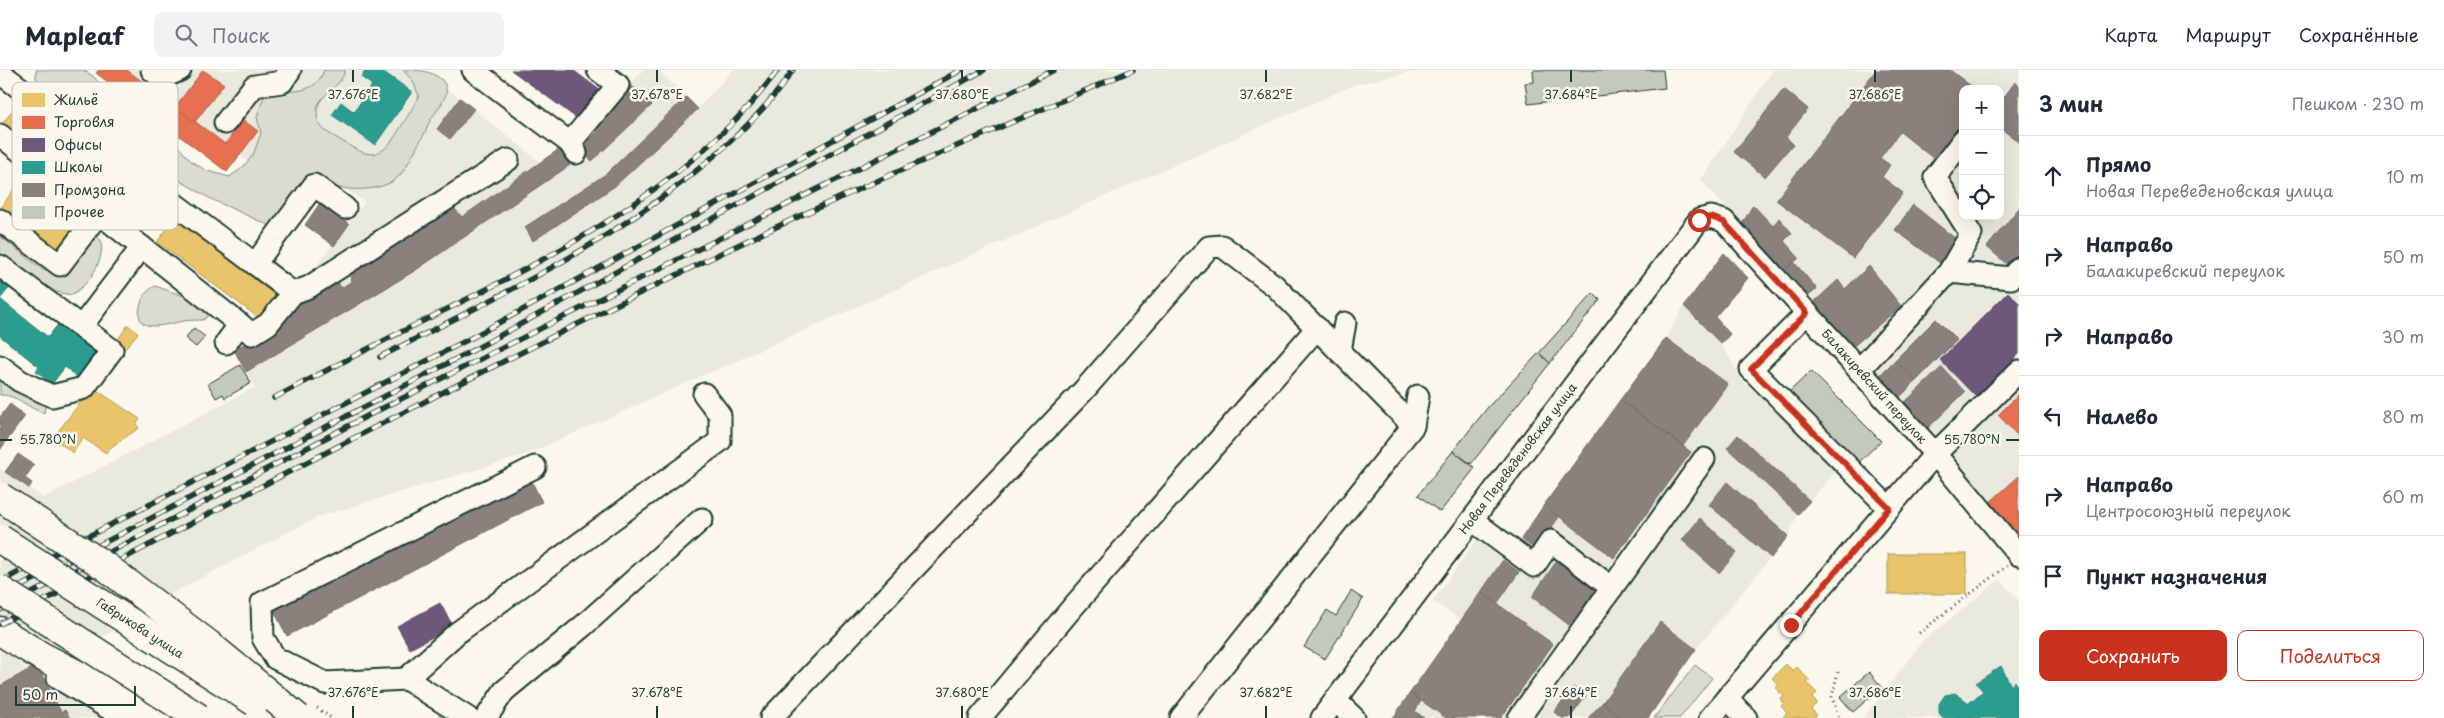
<!DOCTYPE html>
<html lang="ru">
<meta charset="utf-8">
<style>
body{margin:0;font-family:"Playpen Sans",sans-serif;background:#f2f2f3;color:#1f2937}
.controls{position:absolute;right:15px;top:15px;display:grid;overflow:hidden;border-radius:10px;box-shadow:0 5px 20px #0002}
.controls button{width:45px;height:45px;display:grid;place-items:center;padding:0;border:0;border-bottom:1px solid #e0e1e3;background:#fff;color:#1f2937;font:25px sans-serif}
.scale{position:absolute;left:15px;bottom:12px;width:121px;box-sizing:border-box;padding-left:5px;border:2px solid #1f3d34;border-top:0;font-size:14px;line-height:18px;white-space:nowrap;color:#1f3d34;-webkit-text-stroke:4px #fbf7ec;paint-order:stroke}
.stop{position:absolute;width:15px;height:15px;margin:-11px;border:4px solid #c8321e;border-radius:50%;background:#fff}
.stop.end{background:#c8321e;border-color:#fff;box-shadow:0 1px 5px #0008}
.list{margin:0;padding:0;list-style:none}
h2{display:flex;justify-content:space-between;align-items:center;height:65px;margin:0;padding:0 20px;font-size:21px}
h2 small{font-size:16px;font-weight:400;color:#747a83}
.list li{display:grid;grid-template-columns:32px 1fr auto;gap:15px;align-items:center;box-sizing:border-box;height:80px;padding:0 20px;border-top:1px solid #e0e1e3}
.list b{display:block;font-size:19px;white-space:nowrap}
.list p{margin:0;font-size:16px;white-space:nowrap;color:#747a83}
.list em{font-size:16px;font-style:normal;color:#747a83}
.actions{display:flex;gap:10px;padding:15px 20px}
.actions a{flex:1;padding:11px 0;border:1px solid #c8321e;border-radius:10px;text-align:center;font-size:18px;color:#c8321e}
.actions .main{background:#c8321e;color:#fff}
.icon{flex:none;width:28px;height:28px;fill:none;stroke:currentColor;stroke-width:2;stroke-linecap:round;stroke-linejoin:round}
.map{position:relative;flex:none;width:2019px;height:648px;overflow:hidden}
header{display:flex;align-items:center;gap:30px;box-sizing:border-box;height:70px;padding:0 25px;background:#fff;border-bottom:1px solid #e0e1e3}
header strong{font-size:24px}
nav{display:flex;gap:28px;margin-inline-start:auto;font-size:18px}
.search{width:350px;height:45px;background:#f2f2f3;display:flex;align-items:center;gap:12px;box-sizing:border-box;padding:0 18px;border-radius:10px;color:#747a83;font-size:19px}
main{display:flex}
aside{flex:1;background:#fff}
.map>svg:first-child{display:block}
.built{fill:#eae9de;fill-rule:evenodd}
.green{fill:#dbdcd1;stroke:#7d8c82}
.homes{fill:#e9c46a;stroke:#ac9c5a}
.shops{fill:#e76f51;stroke:#ab6048}
.offices{fill:#6d597a;stroke:#565165}
.schools{fill:#2a9d8f;stroke:#278074}
.industry{fill:#8a817c;stroke:#6a6d66}
.building{fill:#c4c9be;stroke:#1f3d34}
.lines{fill:none;stroke-linecap:round;stroke-linejoin:round}
.minor-casing{stroke:#1f3d34;stroke-width:25}
.major-casing{stroke:#1f3d34;stroke-width:31}
.path{stroke:#1f3d34;stroke-width:3;stroke-dasharray:1 4;stroke-linecap:butt}
.minor{stroke:#fbf7ec;stroke-width:21}
.major{stroke:#fbf7ec;stroke-width:28}
.rail-casing{stroke:#1f3d34;stroke-width:5.5}
.rail{stroke:#fbf7ec;stroke-width:4;stroke-dasharray:11;stroke-linecap:butt}
.major-bridge-casing{stroke:#1f3d34;stroke-width:31;stroke-linecap:butt}
.path-bridge{stroke:#1f3d34;stroke-width:3;stroke-dasharray:1 4;stroke-linecap:butt}
.major-bridge{stroke:#fbf7ec;stroke-width:28}
.route{stroke:#c8321e;stroke-width:6}
.ticks{fill:none;stroke:#1f3d34;stroke-width:2}
.labels{text-anchor:middle;stroke-width:5;stroke-linejoin:round;paint-order:stroke}
.street-label{font-size:12px;fill:#1f3d34;stroke:#fbf7ec}
.key{fill:#fbf7ec;stroke:#b9bfb5;stroke-width:1}
.key-label{font-size:14px;fill:#1f3d34}
.ticks-label{font-size:12px;text-anchor:middle;fill:#1f3d34;stroke:#fbf7ec;stroke-width:5;stroke-linejoin:round;paint-order:stroke}
</style>
<header>
<strong>Mapleaf</strong>
<div class="search"><svg class="icon" aria-label="search" viewBox="0 0 24 24"><circle cx="10" cy="10" r="6"/><path d="M15 15l6 6"/></svg>Поиск</div>
<nav><a>Карта</a><a>Маршрут</a><a>Сохранённые</a></nav>
</header>
<main>
<div class="map">
<svg width="2019" height="648" viewBox="0 0 2019 648">
<rect width="100%" height="100%" fill="#fbf7ec"/>
<filter id="ink" filterUnits="userSpaceOnUse"><feTurbulence type="fractalNoise" baseFrequency=".02" numOctaves="2"/><feDisplacementMap in="SourceGraphic" scale="10" xChannelSelector="R" yChannelSelector="G"/><feConvolveMatrix kernelMatrix="1 2 1 2 8 2 1 2 1" color-interpolation-filters="sRGB"/></filter>
<g filter="url(#ink)">
<g class="built">
<polygon points="93,0 417,0 460,28 540,92 562,77 576,83 598,61 593,55 643,0 658,0 698,38 733,0 1418,0 1354,15 525,385 317,447 171,524 47,602 18,594 107,648 0,648 0,399 44,428 255,317 234,280 294,243 291,234 305,211 365,132 283,78 265,104 239,85 227,102"/>
<path d="M1773 0H2019V289L1934 373 1701 110ZM1963 19H2000V146H1963Z"/>
<polygon points="1684,236 1721,274 1744,312 1839,398 1798,444 1788,466 1696,579 1648,648 1393,648 1461,550 1433,531 1477,469 1503,490 1521,469 1666,268"/>
<polygon points="2019,311 2019,472 1946,385"/>
<polygon points="2000,509 2019,531 2019,648 1863,648 1923,571"/>
</g>
<g class="green">
<path d="M36 0H83L93 6 104 19 167 64 191 91 205 100 229 107 241 99 253 85 261 63 257 47 265 23C286 19 315 28 324 0H345C341 20 316 24 317 43 317 57 326 62 337 68 367 87 379 94 399 60 406 49 413 38 419 26L413 11 403 0C418 0 431 0 442 10 457 26 428 45 426 61 417 75 410 93 400 105 388 120 357 121 341 118 331 117 327 108 316 108L278 153 270 156 211 129 133 83 89 46 41 15 36 8Z"/>
<path d="M90 161 101 170C105 191 89 215 71 225L56 222 0 188V166L43 200 59 199Z"/>
<path d="M155 216 196 230 209 245 203 250C197 250 190 250 184 251 170 253 133 267 140 237 142 227 146 221 155 216Z"/>
<path d="M0 304 46 331 44 343C28 339 17 324 0 325Z"/>
<polygon points="1695,595 1712,608 1680,648 1654,648"/>
</g>
<g class="homes">
<polygon points="22,28 128,108 109,134 2,54"/>
<polygon points="14,119 72,161 56,183 0,143 0,139"/>
<polygon points="176,147 282,227 264,252 157,172"/>
<polygon points="128,255 138,263 124,280 115,273"/>
<polygon points="92,317 140,349 136,354 139,358 110,378 106,383 83,368 73,383 53,368"/>
<rect x="1888" y="484" width="79" height="40"/>
<polygon points="1786,594 1793,601 1797,597 1810,611 1807,613 1817,623 1812,628 1817,633 1811,639 1817,645 1814,648 1782,648 1787,643 1781,636 1784,633 1781,629 1784,626 1775,618 1779,615 1772,608"/>
</g>
<g class="shops">
<polygon points="99,0 127,0 225,74 243,50 258,61 227,102 96,3"/>
<polygon points="203,0 224,14 195,52 175,37"/>
<polygon points="2019,324 2019,367 1998,345"/>
<polygon points="2019,406 2018,432 2019,469 1989,433"/>
</g>
<g class="offices">
<polygon points="511,0 573,0 601,21 579,50"/>
<polygon points="2008,222 2019,233 2019,284 1976,327 1940,290"/>
<polygon points="440,533 453,556 410,579 397,556"/>
</g>
<g class="schools">
<polygon points="366,0 381,0 412,22 375,75 332,45 341,32 354,42 372,15 361,7"/>
<polygon points="0,207 11,216 0,229 48,267 59,253 96,283 77,307 65,297 52,314 36,301 39,297 0,266"/>
<polygon points="2001,596 2011,616 2015,611 2019,620 2019,648 1943,648 1939,643 1939,634 1945,625 1955,623 1969,633 1983,621 1976,613"/>
</g>
<g class="industry">
<polygon points="1876,0 1950,0 1975,19 1963,19 1963,51 1934,89 1900,62 1880,88 1890,95 1882,107 1903,123 1853,188 1776,130"/>
<polygon points="2015,12 2019,15 2019,72 2000,58 2000,33"/>
<polygon points="630,14 652,35 592,91 580,79 598,61 593,55"/>
<polygon points="1784,19 1808,39 1786,67 1793,74 1765,107 1734,82"/>
<polygon points="686,27 698,39 615,116 533,171 525,157 606,104"/>
<polygon points="460,28 474,39 450,69 437,59"/>
<polygon points="562,77 573,93 416,200 246,302 234,280 294,243 291,234 336,208 341,218 352,211 348,202 453,137 462,147"/>
<polygon points="320,133 349,154 334,176 305,155"/>
<polygon points="1753,135 1773,156 1779,148 1792,163 1784,171 1799,188 1782,203 1741,156"/>
<polygon points="1913,135 1956,169 1940,193 1895,160"/>
<polygon points="2019,138 2019,183 2009,196 1987,177"/>
<polygon points="1724,183 1748,208 1715,247 1730,264 1721,274 1684,236"/>
<polygon points="1794,192 1817,219 1806,228 1782,203"/>
<polygon points="1869,196 1901,236 1849,280 1811,235 1838,210 1845,219"/>
<polygon points="1936,249 1957,270 1916,311 1895,290"/>
<polygon points="1666,268 1728,314 1683,376 1620,330"/>
<polygon points="1895,290 1916,311 1897,330 1876,309"/>
<polygon points="1942,297 1965,322 1927,359 1903,334"/>
<polygon points="1620,330 1691,382 1614,488 1544,435"/>
<polygon points="10,334 25,346 0,380 0,347"/>
<polygon points="1738,365 1810,431 1798,444 1727,378"/>
<polygon points="18,384 34,395 25,408 32,413 29,418 5,402"/>
<polygon points="527,402 542,432 287,566 274,541"/>
<polygon points="1727,412 1788,466 1771,488 1709,435"/>
<polygon points="1544,435 1559,447 1536,480 1521,469"/>
<polygon points="1700,448 1737,482 1719,503 1682,470"/>
<polygon points="1558,489 1597,519 1569,555 1532,527"/>
<polygon points="1503,490 1519,502 1497,534 1481,522"/>
<polygon points="1481,522 1553,574 1501,648 1446,648 1410,623"/>
<polygon points="1660,552 1696,579 1648,648 1621,648 1603,632"/>
<polygon points="37,595 61,642 65,640 70,648 0,648 0,616"/>
<polygon points="1573,617 1586,626 1570,648 1562,648 1554,642"/>
<polygon points="1410,623 1421,631 1415,641 1424,648 1393,648"/>
<polygon points="1603,632 1621,648 1588,648"/>
</g>
<g class="building">
<polygon points="1533,0 1663,0 1665,18 1528,34 1525,13 1534,12"/>
<polygon points="1593,223 1600,230 1550,293 1539,283"/>
<polygon points="194,258 205,267 196,277 185,268"/>
<polygon points="1539,283 1550,293 1471,394 1453,381 1488,337"/>
<polygon points="240,295 251,313 225,328 223,324 216,328 208,314"/>
<polygon points="1811,301 1881,371 1858,393 1788,323"/>
<polygon points="1453,381 1475,398 1440,442 1418,425"/>
<polygon points="1351,521 1363,529 1325,589 1304,577 1327,540 1336,546"/>
<polygon points="1869,602 1882,617 1853,642 1840,627"/>
</g>
<g class="lines">
<defs>
<g id="minor">
<polyline points="152,0 162,8 180,0"/>
<polyline points="473,0 570,73"/>
<polyline points="0,3 148,114 116,156"/>
<polyline points="225,53 254,16 282,12 290,0"/>
<polyline points="0,65 252,264 268,254 293,223 309,217 508,90"/>
<polyline points="576,83 570,73 618,15 598,0"/>
<polyline points="148,114 255,194 314,115 345,138"/>
<polyline points="0,150 60,195 99,143"/>
<polyline points="255,194 293,223"/>
<polyline points="0,196 112,280 84,318 52,326 20,311 0,296"/>
<polyline points="1949,202 1971,164 1935,107 1963,70"/>
<polyline points="1807,243 1751,299 1889,438"/>
<polyline points="81,257 142,177"/>
<polyline points="226,273 240,254"/>
<polyline points="1340,281 1345,253"/>
<polyline points="1859,300 1949,202 2011,208 2019,198"/>
<polyline points="1413,356 1418,326"/>
<polyline points="1472,450 1534,496 1551,471 1612,518"/>
<polyline points="58,608 125,648"/>
<polyline points="406,609 457,563 720,371 720,345 704,324"/>
<polyline points="1727,628 1746,648"/>
<polyline points="1335,630 1354,648"/>
<polyline points="468,648 406,609 325,613 275,588 263,568 262,533 535,397"/>
<polyline points="486,648 504,621 583,556 702,449"/>
<polyline points="771,648 1085,319 1209,177 1222,176 1275,216 1413,356 1181,648"/>
<polyline points="980,648 1072,538 1317,258"/>
<path id="s1" d="M1322 648 1699 150 1711 147 1724 151 1935 384 2019 485"/>
<polyline points="1519,648 1704,389"/>
<polyline points="1710,648 1935,384 2019,301"/>
</g>
<polyline id="major" points="0,561 41,586 162,648"/>
</defs>
<use href="#minor" class="minor-casing"/>
<use href="#major" class="major-casing"/>
<g class="path">
<polyline points="1919,563 2007,496"/>
<polyline points="1838,602 1832,627 1839,648"/>
</g>
<use href="#minor" class="minor"/>
<use href="#major" class="major"/>
<defs>
<g id="rail">
<path d="M380 287C489 231 601 179 696 101 732 72 767 39 793 0"/>
<path d="M274 328C318 305 361 282 405 260 526 200 653 139 747 38 758 26 768 13 778 0"/>
<polyline points="0,512 471,268 961,0"/>
<polyline points="0,527 477,278 984,0"/>
<polyline points="0,540 371,344 1054,0"/>
<path d="M0 554C232 431 464 309 699 194 841 124 988 63 1133 0"/>
</g>
</defs>
<use href="#rail" class="rail-casing"/>
<use href="#rail" class="rail"/>
<defs>
<g id="major-bridge">
<polyline points="0,427 106,497 208,574 298,648"/>
<path id="s2" d="M0 469 255 632"/>
<polyline points="0,520 199,648"/>
</g>
</defs>
<use href="#major-bridge" class="major-bridge-casing"/>
<polyline class="path-bridge" points="317,638 331,648"/>
<use href="#major-bridge" class="major-bridge"/>
</g>
</g>
<g class="lines" filter="url(#ink)">
<polyline class="route" points="1699,150 1711,147 1724,152 1807,243 1751,299 1889,438 1791,555"/>
</g>
<path class="ticks" d="M353 0V12M657 0V12M962 0V12M1266 0V12M1571 0V12M1875 0V12M0 370H12M2006 370H2019M353 636V648M657 636V648M962 636V648M1266 636V648M1571 636V648M1875 636V648"/>
<g class="labels">
<g class="street-label">
<text dy="4" stroke="none"><textPath href="#s1" startOffset="874">Балакиревский переулок</textPath></text>
<text dy="4" stroke="none"><textPath href="#s1" startOffset="325">Новая Переведеновская улица</textPath></text>
<text dy="4" stroke="none"><textPath href="#s2" startOffset="166">Гаврикова улица</textPath></text>
</g>
</g>
<rect x="12" y="12" width="166" height="148" rx="8" class="key"/>
<rect x="22" y="23" width="23" height="14" fill="#e9c46a"/>
<rect x="22" y="46" width="23" height="13" fill="#e76f51"/>
<rect x="22" y="68" width="23" height="14" fill="#6d597a"/>
<rect x="22" y="91" width="23" height="13" fill="#2a9d8f"/>
<rect x="22" y="113" width="23" height="14" fill="#8a817c"/>
<rect x="22" y="136" width="23" height="13" fill="#c4c9be"/>
<g class="key-label">
<text x="54" y="35">Жильё</text>
<text x="54" y="57">Торговля</text>
<text x="54" y="80">Офисы</text>
<text x="54" y="102">Школы</text>
<text x="54" y="125">Промзона</text>
<text x="54" y="147">Прочее</text>
</g>
<g class="ticks-label">
<text x="353" y="29">37.676°E</text>
<text x="657" y="29">37.678°E</text>
<text x="962" y="29">37.680°E</text>
<text x="1266" y="29">37.682°E</text>
<text x="1571" y="29">37.684°E</text>
<text x="1875" y="29">37.686°E</text>
<text x="48" y="374">55.780°N</text>
<text x="1972" y="374">55.780°N</text>
<text x="353" y="627">37.676°E</text>
<text x="657" y="627">37.678°E</text>
<text x="962" y="627">37.680°E</text>
<text x="1266" y="627">37.682°E</text>
<text x="1571" y="627">37.684°E</text>
<text x="1875" y="627">37.686°E</text>
</g>
</svg>
<div class="controls">
<button>+</button>
<button>−</button>
<button><svg class="icon" aria-label="locate" viewBox="0 0 24 24"><circle cx="12" cy="12" r="6"/><path d="M12 2v4M12 18v4M2 12h4M18 12h4"/></svg></button>
</div>
<div class="scale">50 m</div>
<div class="stop" style="left:1699px;top:150px"></div>
<div class="stop end" style="left:1791px;top:555px"></div>
</div>
<aside>
<h2>3 мин<small>Пешком · 230 m</small></h2>
<ul class="list">
<li><svg class="icon" aria-label="ahead" viewBox="0 0 24 24"><path d="M12 20V5M6 11l6-6 6 6"/></svg><div><b>Прямо</b><p>Новая Переведеновская улица</p></div><em>10 m</em></li>
<li><svg class="icon" aria-label="right" viewBox="0 0 24 24"><path d="M7 20v-9h11M14 6l5 5-5 5"/></svg><div><b>Направо</b><p>Балакиревский переулок</p></div><em>50 m</em></li>
<li><svg class="icon" aria-label="right" viewBox="0 0 24 24"><path d="M7 20v-9h11M14 6l5 5-5 5"/></svg><div><b>Направо</b></div><em>30 m</em></li>
<li><svg class="icon" aria-label="left" viewBox="0 0 24 24"><path d="M17 20v-9H6M10 6l-5 5 5 5"/></svg><div><b>Налево</b></div><em>80 m</em></li>
<li><svg class="icon" aria-label="right" viewBox="0 0 24 24"><path d="M7 20v-9h11M14 6l5 5-5 5"/></svg><div><b>Направо</b><p>Центросоюзный переулок</p></div><em>60 m</em></li>
<li><svg class="icon" aria-label="arrive" viewBox="0 0 24 24"><path d="M6 21V4h12l-3 4 3 4H6"/></svg><div><b>Пункт назначения</b></div></li>
</ul>
<div class="actions"><a class="main">Сохранить</a><a>Поделиться</a></div>
</aside>
</main>
